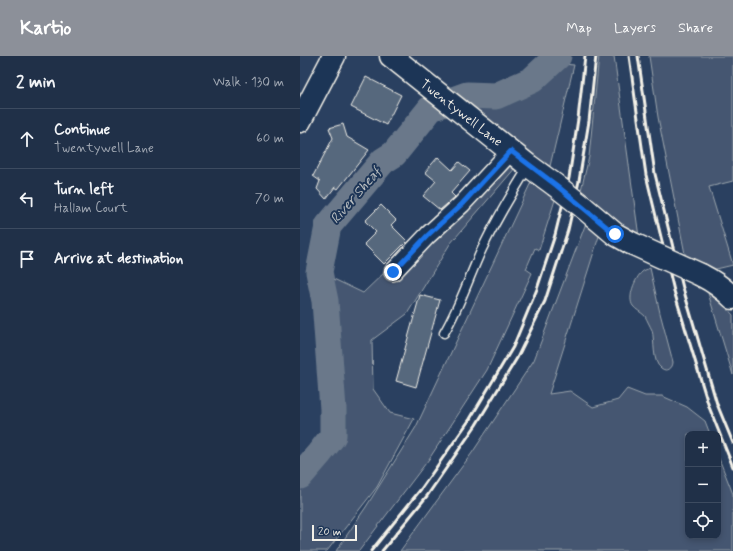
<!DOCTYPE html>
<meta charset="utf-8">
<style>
body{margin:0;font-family:Mynerve,sans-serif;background:#28384f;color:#f1f3f6}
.controls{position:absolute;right:12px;bottom:12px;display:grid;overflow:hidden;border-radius:8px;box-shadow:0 2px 6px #0003}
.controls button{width:36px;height:36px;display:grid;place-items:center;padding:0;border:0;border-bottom:1px solid #3d4b60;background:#203048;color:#f1f3f6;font:20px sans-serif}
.scale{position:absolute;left:12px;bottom:10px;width:45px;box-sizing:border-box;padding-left:4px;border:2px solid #f4f1e8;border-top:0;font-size:11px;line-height:14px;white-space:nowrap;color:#f4f1e8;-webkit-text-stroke:3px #1d3557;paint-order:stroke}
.stop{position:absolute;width:12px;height:12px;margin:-9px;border:3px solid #1a73e8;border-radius:50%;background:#fff}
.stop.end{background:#1a73e8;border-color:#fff;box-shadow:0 1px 4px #0008}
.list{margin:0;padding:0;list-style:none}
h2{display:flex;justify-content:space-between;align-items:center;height:52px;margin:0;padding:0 16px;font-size:17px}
h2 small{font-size:13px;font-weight:400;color:#a2a9b4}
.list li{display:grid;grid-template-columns:26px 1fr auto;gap:12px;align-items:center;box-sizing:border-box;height:60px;padding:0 16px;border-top:1px solid #3d4b60}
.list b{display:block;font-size:15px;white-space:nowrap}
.list p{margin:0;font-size:13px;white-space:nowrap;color:#a2a9b4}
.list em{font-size:13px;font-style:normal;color:#a2a9b4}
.icon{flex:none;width:22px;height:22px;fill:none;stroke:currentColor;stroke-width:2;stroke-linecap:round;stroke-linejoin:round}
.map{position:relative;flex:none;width:433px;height:495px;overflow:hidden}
header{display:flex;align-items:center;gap:24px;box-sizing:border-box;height:56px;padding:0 20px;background:#8c9099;color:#fff}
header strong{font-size:19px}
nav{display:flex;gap:22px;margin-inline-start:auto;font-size:14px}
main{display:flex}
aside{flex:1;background:#203048}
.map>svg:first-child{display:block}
.green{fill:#445771;stroke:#9ca4ac}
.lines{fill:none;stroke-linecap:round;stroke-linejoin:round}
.river{stroke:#6a788a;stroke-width:27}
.building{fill:#56677d;stroke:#f4f1e8}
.lane-casing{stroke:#f4f1e8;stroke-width:11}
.street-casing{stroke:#f4f1e8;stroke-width:20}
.secondary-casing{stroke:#f4f1e8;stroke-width:25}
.primary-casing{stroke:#f4f1e8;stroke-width:25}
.lane{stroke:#1d3557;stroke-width:8}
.street{stroke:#1d3557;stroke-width:17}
.secondary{stroke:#1d3557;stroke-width:22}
.primary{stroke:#1d3557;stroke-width:22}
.rail{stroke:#f4f1e8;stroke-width:3}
.secondary-bridge-casing{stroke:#f4f1e8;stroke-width:25;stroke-linecap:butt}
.secondary-bridge{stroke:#1d3557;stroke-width:22}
.route{stroke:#1a73e8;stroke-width:5}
.labels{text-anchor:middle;stroke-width:4;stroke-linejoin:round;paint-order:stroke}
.street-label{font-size:13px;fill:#f4f1e8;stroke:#1d3557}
.water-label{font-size:14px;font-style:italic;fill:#bdc1c2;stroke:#1d3557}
</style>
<header>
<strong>Kartio</strong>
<nav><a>Map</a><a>Layers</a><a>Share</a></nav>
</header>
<main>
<aside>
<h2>2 min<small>Walk · 130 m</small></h2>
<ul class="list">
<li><svg class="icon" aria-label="ahead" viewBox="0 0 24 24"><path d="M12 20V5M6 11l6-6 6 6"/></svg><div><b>Continue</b><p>Twentywell Lane</p></div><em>60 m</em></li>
<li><svg class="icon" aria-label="left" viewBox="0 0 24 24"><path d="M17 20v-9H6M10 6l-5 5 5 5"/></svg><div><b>Turn left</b><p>Hallam Court</p></div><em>70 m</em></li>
<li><svg class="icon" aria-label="arrive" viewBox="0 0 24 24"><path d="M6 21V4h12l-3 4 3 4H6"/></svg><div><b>Arrive at destination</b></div></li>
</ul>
</aside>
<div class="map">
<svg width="433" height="495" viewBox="0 0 433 495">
<rect width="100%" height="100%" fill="#2a4060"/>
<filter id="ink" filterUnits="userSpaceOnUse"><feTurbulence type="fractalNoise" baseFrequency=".025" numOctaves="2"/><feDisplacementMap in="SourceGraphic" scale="8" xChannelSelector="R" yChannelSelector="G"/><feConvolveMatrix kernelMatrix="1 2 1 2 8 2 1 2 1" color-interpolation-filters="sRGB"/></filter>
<g filter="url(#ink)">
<g class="green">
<polygon points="299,0 314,0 339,181 323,171 281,134 289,101"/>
<polygon points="349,0 433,0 433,125 409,131 433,209 412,214 386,203 358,61"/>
<polygon points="250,7 274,9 250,110 223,94 161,48 167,39 196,40 232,24"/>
<polygon points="211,95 222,104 150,188 107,258 72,284 73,333 90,357 114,363 77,431 27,495 0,495 0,420 19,398 33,380 25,245 19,216 63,237"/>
<polygon points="232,124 255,144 239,194 235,192 226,213 232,217 187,314 129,403 59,495 36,495 66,451 116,371"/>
<polygon points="286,167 300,177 249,338 270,335 293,351 318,344 327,333 345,340 362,340 387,351 405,365 410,378 388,378 388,480 418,480 418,400 433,438 433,495 100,495 172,397 234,304"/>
<path d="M350 212 360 257 373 306C373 312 367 317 361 312 352 306 355 285 352 274 350 270 347 264 345 260 341 256 336 254 333 250 327 242 335 222 342 216 344 214 348 213 350 212Z"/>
<polygon points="408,237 425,250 433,259 433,319"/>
</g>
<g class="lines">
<polyline class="river" points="0,420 19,398 33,380 33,353 25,245 19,216 28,170 83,105 94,98 131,52 167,39 196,40 232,24 258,0"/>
</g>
<g class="building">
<polygon points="66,21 101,39 86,69 51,51"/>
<polygon points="43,68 47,81 69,94 38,133 35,131 26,143 17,133 20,125 13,120 33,82 29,72"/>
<polygon points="138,101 152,114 159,106 170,115 151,137 155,141 140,154 123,140 136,125 125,116"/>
<polygon points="81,149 96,164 91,169 107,185 84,208 64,188 76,176 65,165"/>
<polygon points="120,239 140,244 116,331 96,325"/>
</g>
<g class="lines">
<defs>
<path id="lane" d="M144 277C160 250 169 221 182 193 196 164 212 137 229 110"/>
<polyline id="street" points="93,216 128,179 162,148 211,95"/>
<g id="secondary">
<polyline points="91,0 229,110 255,129"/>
<polyline points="283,151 315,178 331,187"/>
<path d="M401 219C413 225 423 232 433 242"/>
</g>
<polyline id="primary" points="0,65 34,0"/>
</defs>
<use href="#lane" class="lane-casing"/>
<use href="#street" class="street-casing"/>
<use href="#secondary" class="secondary-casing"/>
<use href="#primary" class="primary-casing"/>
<use href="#lane" class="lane"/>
<use href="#street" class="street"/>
<use href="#secondary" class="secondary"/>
<use href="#primary" class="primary"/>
<g class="rail">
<polyline points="329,0 346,119 374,235 409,351 433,411"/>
<polyline points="338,0 355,118 383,232 417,348 433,387"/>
<polyline points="71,495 121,433 170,363 213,291 237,233 255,179 269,122 278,63 285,0"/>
<polyline points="82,495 127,440 176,369 217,302 245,245 268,174 279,125 289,65 296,0"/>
</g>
<defs>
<g id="secondary-bridge">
<polyline points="255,129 283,151"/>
<polyline points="331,187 401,219"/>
</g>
</defs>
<use href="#secondary-bridge" class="secondary-bridge-casing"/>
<use href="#secondary-bridge" class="secondary-bridge"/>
</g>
</g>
<g class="lines" filter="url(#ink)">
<polyline class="route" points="93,216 128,179 162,148 211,95 256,129 315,178"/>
</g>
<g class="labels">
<g class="street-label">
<text transform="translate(162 56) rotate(38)" y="5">Twentywell Lane</text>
</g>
<g class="water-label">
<text transform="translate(55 139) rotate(-49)" y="5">River Sheaf</text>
</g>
</g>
</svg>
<div class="controls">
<button>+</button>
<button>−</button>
<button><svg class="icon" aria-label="locate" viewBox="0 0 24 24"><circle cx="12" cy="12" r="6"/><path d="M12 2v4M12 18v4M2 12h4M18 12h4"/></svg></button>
</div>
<div class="scale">20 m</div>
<div class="stop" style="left:315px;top:178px"></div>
<div class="stop end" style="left:93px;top:216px"></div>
</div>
</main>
